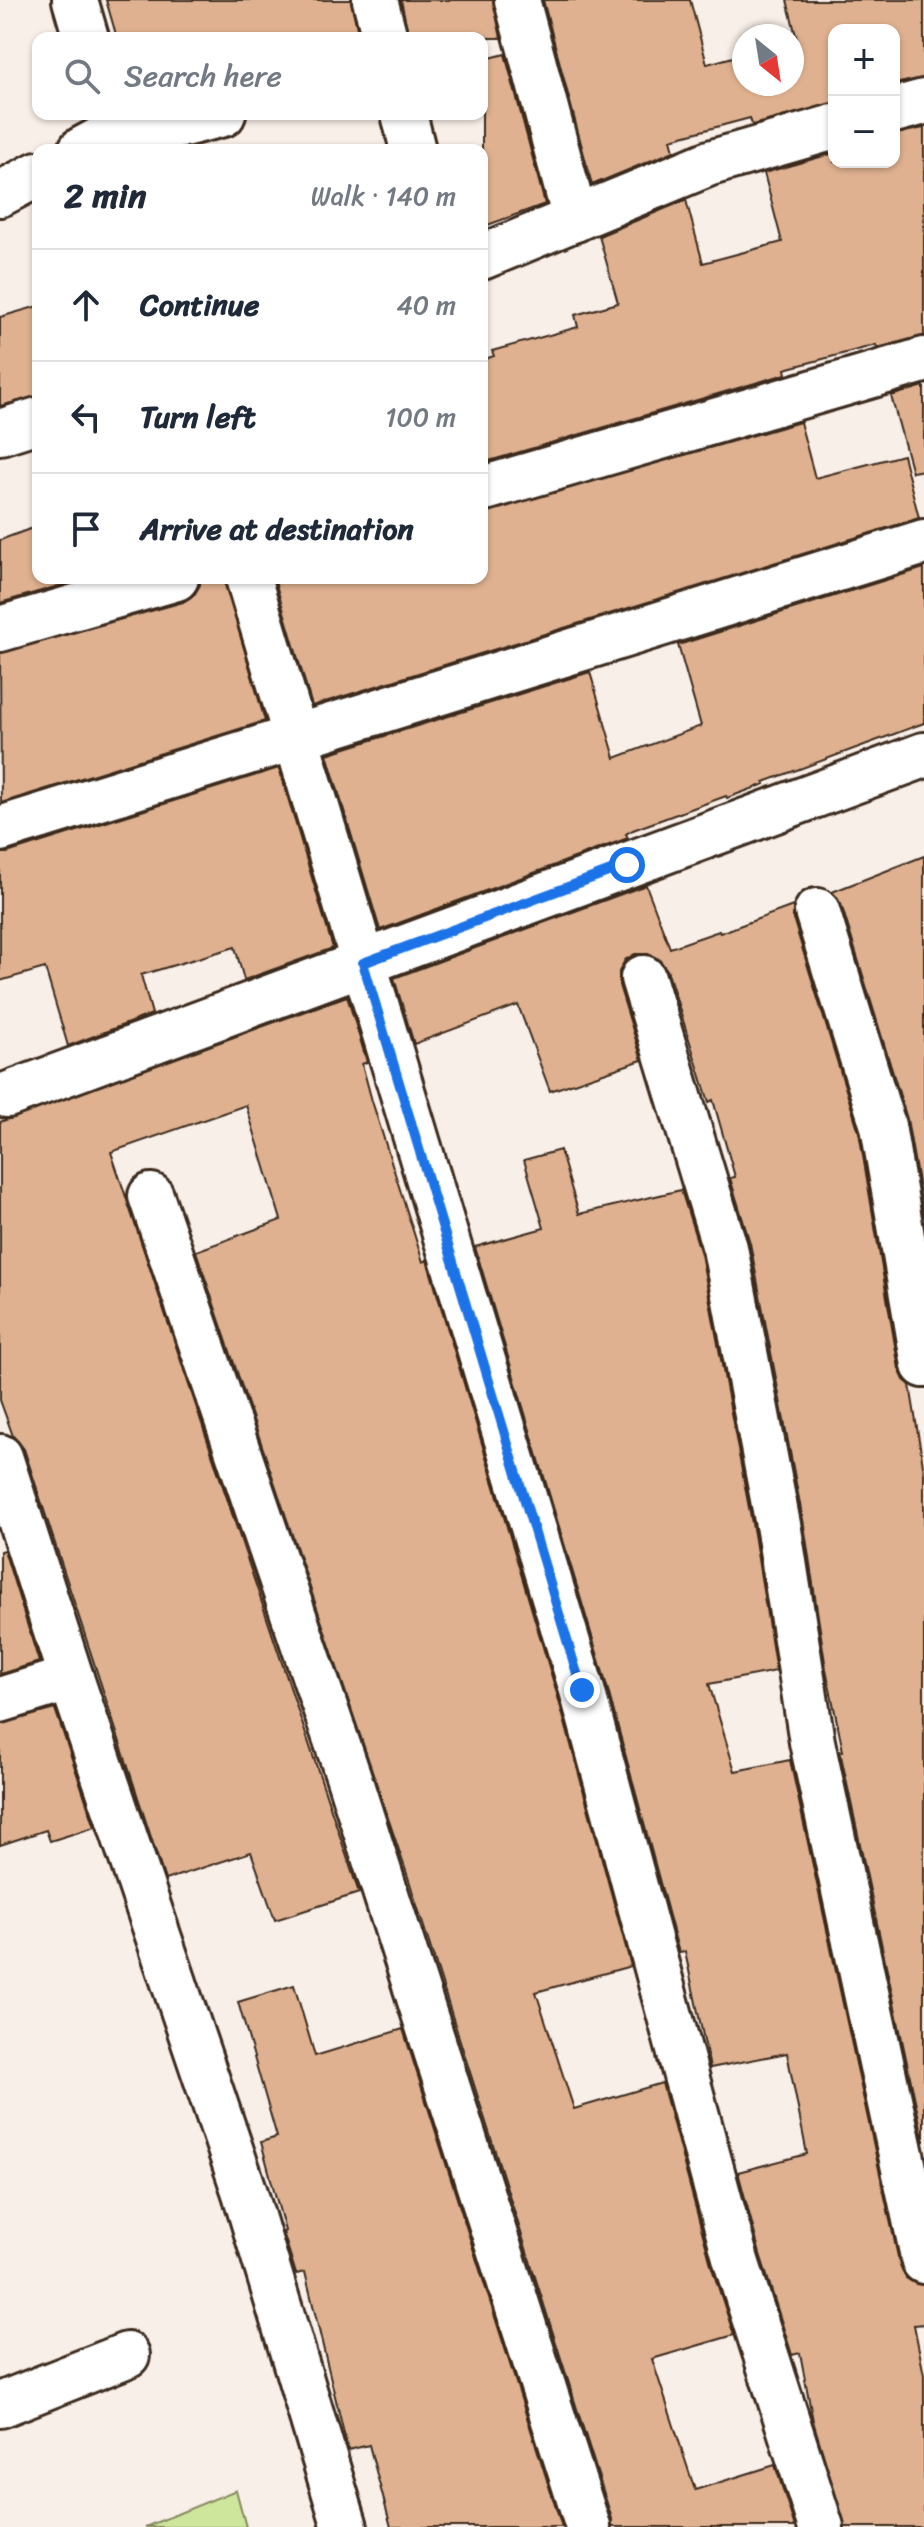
<!DOCTYPE html>
<meta charset="utf-8">
<style>
body{margin:0;font-family:Sriracha,sans-serif;background:#f6f6f7;color:#1f2937}
.controls{position:absolute;right:24px;top:24px;display:grid;overflow:hidden;border-radius:16px;box-shadow:0 2px 6px #0004}
.controls button{width:72px;height:72px;display:grid;place-items:center;padding:0;border:0;border-bottom:2px solid #e0e1e3;background:#fff;color:#1f2937;font:40px sans-serif}
.compass{position:absolute;left:732px;top:24px;width:72px;height:72px;border-radius:50%;background:#fff;box-shadow:0 2px 6px #0004;rotate:150deg}
.stop{position:absolute;width:24px;height:24px;margin:-18px;border:6px solid #1a73e8;border-radius:50%;background:#fff}
.stop.end{background:#1a73e8;border-color:#fff;box-shadow:0 2px 8px #0008}
.list{margin:0;padding:0;list-style:none}
h2{display:flex;justify-content:space-between;align-items:center;height:104px;margin:0;padding:0 32px;font-size:34px}
h2 small{font-size:26px;font-weight:400;color:#747a83}
.list li{display:grid;grid-template-columns:52px 1fr auto;gap:24px;align-items:center;box-sizing:border-box;height:112px;padding:0 32px;border-top:2px solid #e0e1e3}
.list b{display:block;font-size:30px;white-space:nowrap}
.list em{font-size:26px;font-style:normal;color:#747a83}
.icon{flex:none;width:44px;height:44px;fill:none;stroke:currentColor;stroke-width:2;stroke-linecap:round;stroke-linejoin:round}
.map{position:relative;flex:none;width:924px;height:2527px;overflow:hidden}
.search{position:absolute;background:#fff;box-shadow:0 2px 6px #0004;left:32px;top:32px;width:456px;height:88px;display:flex;align-items:center;gap:20px;box-sizing:border-box;padding:0 28px;border-radius:16px;color:#747a83;font-size:30px}
.panel{position:absolute;background:#fff;box-shadow:0 2px 6px #0004;left:32px;top:144px;width:456px;height:440px;border-radius:16px}
.map>svg:first-child{display:block}
.green{fill:#cde69c;stroke:#84885d;stroke-width:2}
.building{fill:#dfb190;stroke:#3b2a1e;stroke-width:2}
.lines{fill:none;stroke-linecap:round;stroke-linejoin:round}
.minor-casing{stroke:#3b2a1e;stroke-width:50}
.minor{stroke:#fff;stroke-width:44}
.route{stroke:#1a73e8;stroke-width:10}
</style>
<div class="map">
<svg width="924" height="2527" viewBox="0 0 924 2527">
<rect width="100%" height="100%" fill="#f9efe9"/>
<filter id="ink" filterUnits="userSpaceOnUse"><feTurbulence type="fractalNoise" baseFrequency=".0125" numOctaves="2"/><feDisplacementMap in="SourceGraphic" scale="16" xChannelSelector="R" yChannelSelector="G"/><feConvolveMatrix kernelMatrix="1 2 1 2 8 2 1 2 1" color-interpolation-filters="sRGB"/></filter>
<g filter="url(#ink)">
<polygon class="green" points="236,2490 246,2527 145,2527"/>
<g class="building">
<polygon points="106,0 351,0 359,38 117,38"/>
<polygon points="401,0 493,0 501,38 409,38"/>
<polygon points="543,0 690,0 707,64 744,54 744,84 792,84 792,41 797,40 787,0 924,0 924,78 894,84 894,30 834,30 834,103 752,125 750,118 671,139 674,151 592,185"/>
<polygon points="505,54 545,204 482,227 482,60"/>
<polygon points="924,128 924,336 877,348 876,345 785,369 786,374 482,463 482,360 494,356 492,351 578,327 575,315 618,303 599,236 686,200 703,263 782,242 764,173 834,153 834,162 894,162 894,134"/>
<polygon points="38,306 38,396 0,406 0,317"/>
<polygon points="924,386 924,470 912,472 891,396"/>
<polygon points="800,422 815,478 903,455 919,518 312,706 274,578 482,578 482,513"/>
<polygon points="38,526 38,578 86,578 0,603 0,540"/>
<polygon points="924,568 924,723 764,782 765,784 727,798 726,796 633,830 626,834 628,838 380,930 327,754 590,672 615,758 701,726 678,645"/>
<polygon points="200,578 224,578 265,721 1,803 0,653 183,602 194,595 200,585"/>
<polygon points="279,768 333,948 244,980 235,947 141,975 152,1014 68,1046 45,968 0,981 0,853 7,853"/>
<polygon points="924,856 924,1217 907,1119 841,904 832,892"/>
<polygon points="646,885 670,948 719,931 720,933 793,906 793,918 859,1132 899,1369 904,1380 910,1385 924,1471 924,2142 840,1751 843,1751 826,1669 804,1525 750,1243 730,1178 735,1177 713,1100 709,1102 667,970 659,959 648,954 635,954 625,960 619,972 619,985 642,1060 550,1091 518,1005 414,1044 394,978"/>
<polygon points="347,996 367,1062 362,1064 372,1101 423,1262 427,1260 558,1697 631,1966 536,1992 574,2109 662,2083 712,2268 734,2335 652,2359 695,2490 775,2465 795,2527 612,2527 612,2519 408,1877 196,1251 281,1220 246,1105 111,1152 359,1893 275,1920 251,1852 165,1880 24,1449 13,1436 0,1400 0,1122"/>
<polygon points="560,1150 579,1214 681,1190 701,1254 754,1534 776,1671 709,1684 735,1771 790,1760 900,2266 906,2278 916,2284 924,2285 924,2324 914,2325 924,2375 924,2527 845,2527 813,2421 800,2353 792,2355 760,2254 738,2172 807,2154 787,2053 710,2068 685,1952 679,1953 606,1683 475,1247 544,1228 524,1160"/>
<polygon points="4,1550 39,1662 0,1674 0,1551"/>
<polygon points="55,1709 95,1827 50,1841 46,1830 0,1845 0,1724"/>
<polygon points="294,1985 315,2056 403,2029 562,2527 391,2527 369,2445 348,2450 305,2272 296,2274 283,2232 285,2231 261,2142 277,2137 238,2002"/>
</g>
<g class="lines">
<defs>
<g id="minor">
<polyline points="75,0 86,38"/>
<polyline points="375,0 385,38"/>
<polyline points="517,0 575,219"/>
<polyline points="894,110 924,102"/>
<polyline points="404,114 413,150"/>
<polyline points="117,141 223,114"/>
<polyline points="81,150 114,132"/>
<polyline points="0,194 38,174"/>
<polyline points="482,257 710,163 834,127"/>
<polyline points="0,432 38,420"/>
<polyline points="482,489 924,360"/>
<polyline points="248,578 582,1690 736,2261 821,2527"/>
<polyline points="0,629 176,578"/>
<polyline points="0,829 924,542"/>
<polyline points="817,911 883,1126 924,1365"/>
<polyline points="643,978 725,1248 779,1530 812,1742 924,2261"/>
<polyline points="7,1095 924,755"/>
<polyline points="151,1196 348,1775 588,2527"/>
<polyline points="0,1457 71,1678 245,2193 345,2527"/>
<polyline points="0,1700 71,1678"/>
<polyline points="0,2405 127,2355"/>
</g>
</defs>
<use href="#minor" class="minor-casing"/>
<use href="#minor" class="minor"/>
</g>
</g>
<g class="lines" filter="url(#ink)">
<polyline class="route" points="582,1690 363,963 627,865"/>
</g>
</svg>
<div class="controls">
<button>+</button>
<button>−</button>
</div>
<svg class="compass" viewBox="-18 -18 36 36"><path d="M0-13l5 13h-10z" fill="#e53935"/><path d="M0 13l5-13h-10z" fill="#747a83"/></svg>
<div class="stop" style="left:627px;top:865px"></div>
<div class="stop end" style="left:582px;top:1690px"></div>
<div class="search"><svg class="icon" aria-label="search" viewBox="0 0 24 24"><circle cx="10" cy="10" r="6"/><path d="M15 15l6 6"/></svg>Search here</div>
<section class="panel">
<h2>2 min<small>Walk · 140 m</small></h2>
<ul class="list">
<li><svg class="icon" aria-label="ahead" viewBox="0 0 24 24"><path d="M12 20V5M6 11l6-6 6 6"/></svg><div><b>Continue</b></div><em>40 m</em></li>
<li><svg class="icon" aria-label="left" viewBox="0 0 24 24"><path d="M17 20v-9H6M10 6l-5 5 5 5"/></svg><div><b>Turn left</b></div><em>100 m</em></li>
<li><svg class="icon" aria-label="arrive" viewBox="0 0 24 24"><path d="M6 21V4h12l-3 4 3 4H6"/></svg><div><b>Arrive at destination</b></div></li>
</ul>
</section>
</div>
